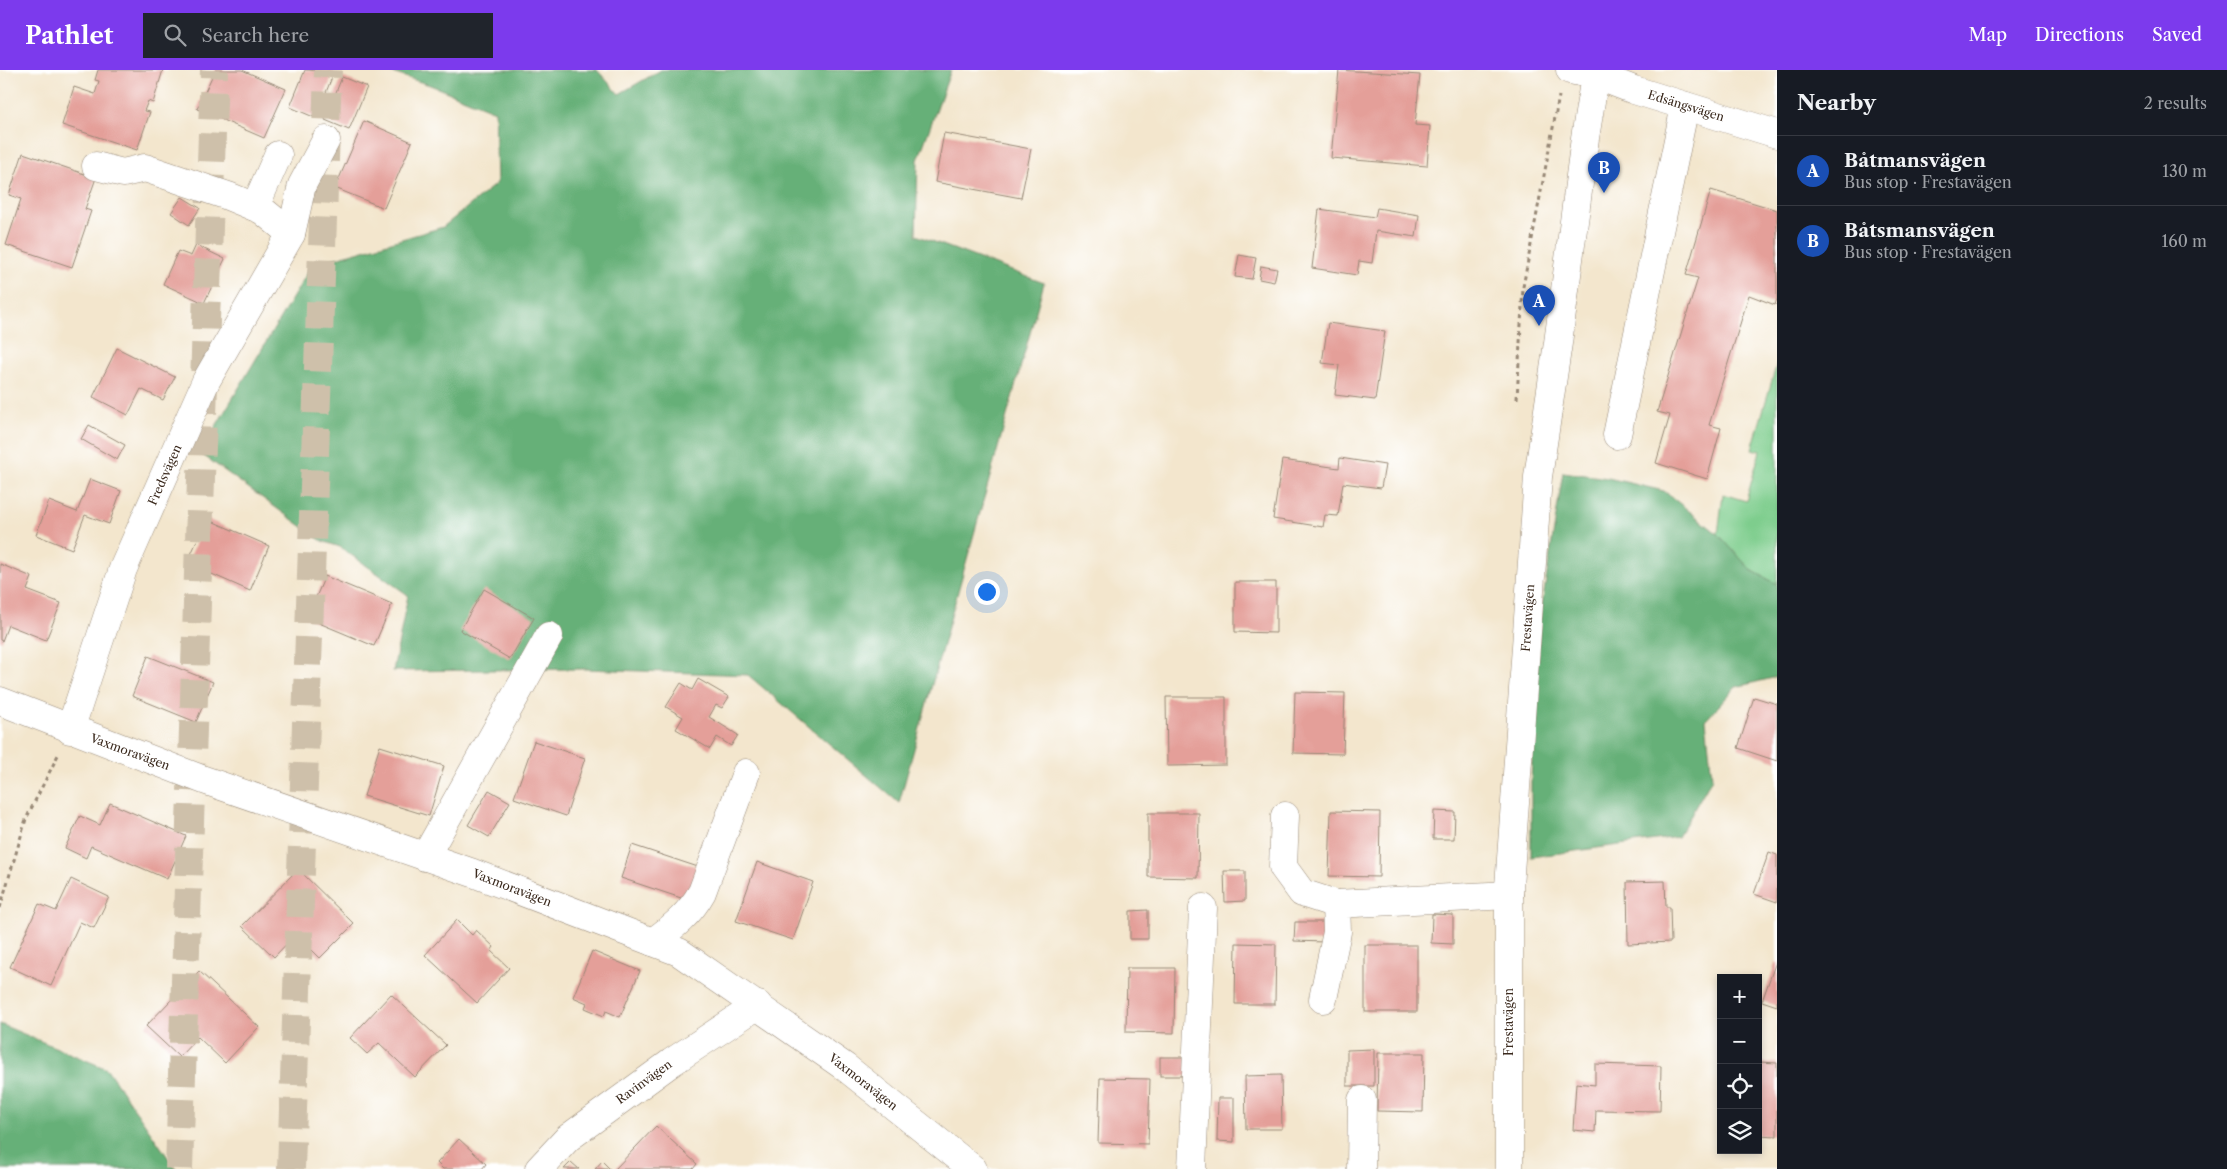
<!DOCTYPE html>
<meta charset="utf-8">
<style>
body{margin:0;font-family:"Libre Caslon Text",serif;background:#20242c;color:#f1f3f6}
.controls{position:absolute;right:15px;bottom:15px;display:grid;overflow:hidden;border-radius:0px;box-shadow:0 2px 8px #0003}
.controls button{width:45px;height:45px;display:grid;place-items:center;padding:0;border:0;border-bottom:1px solid #363941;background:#171b24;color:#f1f3f6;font:25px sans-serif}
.you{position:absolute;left:986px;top:521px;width:18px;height:18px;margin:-12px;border:4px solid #fff;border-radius:50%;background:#1a73e8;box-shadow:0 0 0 8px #1a73e833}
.badge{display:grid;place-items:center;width:32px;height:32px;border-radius:50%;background:#7c3aed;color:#fff;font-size:16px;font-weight:700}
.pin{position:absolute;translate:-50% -41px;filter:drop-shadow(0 1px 2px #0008)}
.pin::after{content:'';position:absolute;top:26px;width:18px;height:15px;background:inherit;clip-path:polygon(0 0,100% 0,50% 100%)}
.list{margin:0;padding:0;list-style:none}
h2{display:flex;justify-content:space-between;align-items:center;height:65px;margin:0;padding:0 20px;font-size:21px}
h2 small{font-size:16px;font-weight:400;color:#9ea1a6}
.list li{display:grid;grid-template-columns:32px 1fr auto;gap:15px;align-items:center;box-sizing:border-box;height:70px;padding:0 20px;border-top:1px solid #363941}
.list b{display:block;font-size:19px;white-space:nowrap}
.list p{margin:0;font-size:16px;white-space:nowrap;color:#9ea1a6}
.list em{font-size:16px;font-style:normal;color:#9ea1a6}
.icon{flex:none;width:28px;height:28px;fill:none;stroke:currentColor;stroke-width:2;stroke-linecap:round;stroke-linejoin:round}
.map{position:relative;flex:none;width:1777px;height:1099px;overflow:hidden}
header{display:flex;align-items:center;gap:30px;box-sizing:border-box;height:70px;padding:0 25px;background:#7c3aed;color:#fff}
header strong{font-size:24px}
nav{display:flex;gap:28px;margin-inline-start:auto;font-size:18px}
.search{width:350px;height:45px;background:#20242c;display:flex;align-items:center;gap:12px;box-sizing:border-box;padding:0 18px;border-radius:0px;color:#9ea1a6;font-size:19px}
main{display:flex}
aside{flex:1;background:#171b24}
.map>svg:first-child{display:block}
.green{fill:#7ecd8d;stroke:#5c7c56}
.forest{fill:#66b078;stroke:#506d4b}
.building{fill:#e49f99}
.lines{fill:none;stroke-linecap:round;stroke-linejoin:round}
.highway-tunnel{stroke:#cec0aa;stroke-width:28;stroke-dasharray:28 14;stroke-linecap:butt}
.minor-casing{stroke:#978876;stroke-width:29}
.path{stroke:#978876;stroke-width:3;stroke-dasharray:4 4;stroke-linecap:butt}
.minor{stroke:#fff;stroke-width:28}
.labels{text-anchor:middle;stroke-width:4;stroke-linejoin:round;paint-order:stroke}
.street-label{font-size:12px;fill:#3b2a1e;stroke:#fff}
</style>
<header>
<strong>Pathlet</strong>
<div class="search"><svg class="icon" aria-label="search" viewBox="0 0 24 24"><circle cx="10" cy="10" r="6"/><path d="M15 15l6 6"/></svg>Search here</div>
<nav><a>Map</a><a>Directions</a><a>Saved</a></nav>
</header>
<main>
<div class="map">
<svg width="1777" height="1099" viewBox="0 0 1777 1099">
<rect width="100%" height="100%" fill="#fff"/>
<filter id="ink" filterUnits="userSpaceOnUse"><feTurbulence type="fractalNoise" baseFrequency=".02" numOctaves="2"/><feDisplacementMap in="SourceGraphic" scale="10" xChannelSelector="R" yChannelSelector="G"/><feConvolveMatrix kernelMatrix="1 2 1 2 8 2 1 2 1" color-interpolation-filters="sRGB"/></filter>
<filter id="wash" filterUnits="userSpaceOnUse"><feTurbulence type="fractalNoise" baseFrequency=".0096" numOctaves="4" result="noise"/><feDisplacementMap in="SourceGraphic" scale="20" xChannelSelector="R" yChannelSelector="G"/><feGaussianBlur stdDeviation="1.12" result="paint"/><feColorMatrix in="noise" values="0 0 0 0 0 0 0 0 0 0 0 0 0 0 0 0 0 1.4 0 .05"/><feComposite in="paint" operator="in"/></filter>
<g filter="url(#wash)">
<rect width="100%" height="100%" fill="#f3e6cd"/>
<polygon class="green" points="1777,293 1777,514 1751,500 1718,464 1723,424 1746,431 1760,381 1752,379"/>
<g class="forest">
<polygon points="383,0 597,0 619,24 661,0 951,0 918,90 916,165 1044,213 899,733 748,605 585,599 393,601 408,525 340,477 322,471 200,383 312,195 443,157 497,113 495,41 430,15"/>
<polygon points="1563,402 1608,408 1664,421 1718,464 1751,500 1777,514 1777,607 1736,617 1706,650 1712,708 1678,767 1531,787 1531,710 1540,548"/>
<polygon points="0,954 107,999 176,1099 0,1099"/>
</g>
<g id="blocks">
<g class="building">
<polygon points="98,0 163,0 153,33 148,31 144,41 150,42 137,80 62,55 74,17 95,24 99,11 95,10"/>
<polygon points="215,0 242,0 286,19 264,68 197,39"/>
<polygon points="305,0 334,2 316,48 290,37"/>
<polygon points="1339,0 1420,5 1415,55 1430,56 1427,96 1331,88"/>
<polygon points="342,7 367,17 349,60 325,50"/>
<polygon points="364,51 412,72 384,138 335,118"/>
<polygon points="944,63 1031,79 1021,128 935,112"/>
<polygon points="23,83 96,108 85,139 91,141 72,197 6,175 21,129 9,125"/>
<polygon points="1711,120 1777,140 1777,229 1775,235 1749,225 1709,355 1721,358 1707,409 1656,393 1670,345 1657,342 1698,208 1686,205"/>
<polygon points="182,127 200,138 189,155 171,143"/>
<polygon points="1377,138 1419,145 1416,167 1376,161 1372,193 1359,191 1357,205 1312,198 1319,139 1375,147"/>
<polygon points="196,175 225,189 204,233 163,214 178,181 191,186"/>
<polygon points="1239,185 1256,188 1252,209 1235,207"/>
<polygon points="1261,196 1277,199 1274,212 1259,209"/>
<polygon points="1328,253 1385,261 1375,330 1335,325 1339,295 1322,293"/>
<polygon points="117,278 175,307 163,330 141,319 128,345 93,327"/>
<polygon points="89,355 125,375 117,390 81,369"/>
<polygon points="1340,388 1385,395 1381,418 1343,413 1338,446 1325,445 1323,457 1273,449 1282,390 1339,398"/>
<polygon points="90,409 121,421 109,454 85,445 72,479 36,465 49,431 77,442"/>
<polygon points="207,449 269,476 250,521 187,493"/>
<polygon points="0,494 32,507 27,520 61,533 46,570 8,555 2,571 0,570"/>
<polygon points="325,506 392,534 374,576 307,548"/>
<polygon points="1235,512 1276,512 1276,563 1235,562"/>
<polygon points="484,519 534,548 510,589 460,560"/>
<polygon points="148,586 213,612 196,652 132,626"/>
<polygon points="698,609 729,627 722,638 716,635 709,647 738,665 731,676 717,667 710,679 676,659 683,647 666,637 681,613 692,620"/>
<polygon points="1295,622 1345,623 1343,684 1293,683"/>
<polygon points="1166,627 1226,627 1226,695 1167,696"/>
<polygon points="1754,627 1777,634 1777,691 1738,678"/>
<polygon points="534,671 585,688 566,746 514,728"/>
<polygon points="380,676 444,696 429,746 364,726"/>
<polygon points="489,720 510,732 489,767 468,755"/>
<polygon points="110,733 186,766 167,809 91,776 86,788 65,778 80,746 100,755"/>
<polygon points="1331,741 1380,742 1379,807 1329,806"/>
<polygon points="1434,741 1455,742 1454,769 1433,769"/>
<polygon points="1148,743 1199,743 1198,808 1148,807"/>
<polygon points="632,775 701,798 690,831 621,808"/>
<polygon points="1769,782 1777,785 1777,832 1754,824"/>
<polygon points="757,792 813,812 793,870 736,851"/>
<polygon points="298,799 354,854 320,888 296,864 274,887 242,856"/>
<polygon points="1224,801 1245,801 1245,831 1225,832"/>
<polygon points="71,809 109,827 94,858 80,852 51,916 10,897 39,834 56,841"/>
<polygon points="1665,811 1666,837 1670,837 1671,872 1628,874 1627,812"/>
<polygon points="1148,840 1148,869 1130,869 1130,841"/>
<polygon points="1432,844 1453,845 1453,874 1431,873"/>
<polygon points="457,850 472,865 476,860 494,877 491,881 509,898 477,933 425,885"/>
<polygon points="1295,852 1324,852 1324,872 1294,871"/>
<polygon points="1236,873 1276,874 1275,934 1235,934"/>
<rect x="1365" y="875" width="52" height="67"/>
<polygon points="592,881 640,901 620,947 606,941 604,946 585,938 587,933 573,927"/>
<polygon points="1777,889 1777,936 1762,931"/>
<polygon points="1127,898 1175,898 1174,963 1126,962"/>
<polygon points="199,901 259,957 225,993 198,967 179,987 146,956"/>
<polygon points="391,924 446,975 415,1007 379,973 367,984 350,968"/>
<polygon points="1374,979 1374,1016 1347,1016 1347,980"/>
<polygon points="1378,983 1424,983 1423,1042 1377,1041"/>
<rect x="1160" y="987" width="28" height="19"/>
<polygon points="1759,992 1777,993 1777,1066 1758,1065"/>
<polygon points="1595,994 1661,996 1660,1041 1596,1040 1595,1062 1573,1060 1576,1013 1595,1015"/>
<polygon points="1281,1005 1282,1059 1246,1059 1245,1006"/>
<polygon points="1100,1008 1150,1009 1148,1074 1098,1073"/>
<polygon points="1218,1028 1234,1028 1234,1072 1217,1071"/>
<polygon points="656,1056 697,1094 693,1099 615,1099"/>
<polygon points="459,1069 486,1094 482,1099 443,1099 437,1093"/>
<polygon points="602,1091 610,1099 595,1099"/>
<polygon points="571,1092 579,1099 564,1099"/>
</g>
</g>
</g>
<g filter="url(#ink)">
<use href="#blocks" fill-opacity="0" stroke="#978876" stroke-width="1"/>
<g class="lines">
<g class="highway-tunnel">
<polyline points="179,1099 214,0"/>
<polyline points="291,1099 328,0"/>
</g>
<defs>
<g id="minor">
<polyline points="1570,0 1595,5 1634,20 1777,64"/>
<polyline points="96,96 123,103 145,98 228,126 262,140 291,164"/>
<polyline points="255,137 278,85"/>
<polyline points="1617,365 1685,36"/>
<polyline points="0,631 204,710 473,803 679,882 845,997 973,1099"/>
<polyline points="70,660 123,499 206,311 291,164 302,115 326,70"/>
<polyline points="1285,746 1283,797 1302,823 1336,834"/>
<polyline points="425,787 549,566"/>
<path d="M653 872C673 857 690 844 702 822L746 703"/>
<polyline points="1323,929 1337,862 1336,834 1509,825"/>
<polyline points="539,1099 568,1068 672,992 758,935"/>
<polyline points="1192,1099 1203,838"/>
<polyline points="1361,1099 1362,1030"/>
<polyline points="1509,1099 1509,817 1538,407 1558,273 1585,68 1596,0"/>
</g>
</defs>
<use href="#minor" class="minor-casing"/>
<g class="path">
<polyline points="1517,329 1523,217 1559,26"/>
<polyline points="0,838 26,749 58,685"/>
</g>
<use href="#minor" class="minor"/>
</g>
</g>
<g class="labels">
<g class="street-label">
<text transform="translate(1686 36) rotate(17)" y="4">Edsängsvägen</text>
<text transform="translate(165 405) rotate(-66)" y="4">Fredsvägen</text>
<text transform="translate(1528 548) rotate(-86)" y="4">Frestavägen</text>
<text transform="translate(130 682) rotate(20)" y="4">Vaxmoravägen</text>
<text transform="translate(512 818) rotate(21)" y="4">Vaxmoravägen</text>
<text transform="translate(1509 952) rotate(-90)" y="4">Frestavägen</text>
<text transform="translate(644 1012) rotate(-36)" y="4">Ravinvägen</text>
<text transform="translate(863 1012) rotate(38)" y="4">Vaxmoravägen</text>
</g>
</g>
</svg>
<div class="controls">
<button>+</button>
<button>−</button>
<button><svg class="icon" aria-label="locate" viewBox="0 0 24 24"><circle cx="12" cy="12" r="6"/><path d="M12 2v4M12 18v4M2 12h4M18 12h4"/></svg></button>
<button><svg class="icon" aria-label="layers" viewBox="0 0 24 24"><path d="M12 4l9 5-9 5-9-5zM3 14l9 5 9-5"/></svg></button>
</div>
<div class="you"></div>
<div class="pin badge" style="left:1539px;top:256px;background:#1a4fb4">A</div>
<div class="pin badge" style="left:1604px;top:123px;background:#1a4fb4">B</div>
</div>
<aside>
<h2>Nearby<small>2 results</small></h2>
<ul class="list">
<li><span class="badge" style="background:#1a4fb4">A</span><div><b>Båtmansvägen</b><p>Bus stop · Frestavägen</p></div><em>130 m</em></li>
<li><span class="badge" style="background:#1a4fb4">B</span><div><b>Båtsmansvägen</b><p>Bus stop · Frestavägen</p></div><em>160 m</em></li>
</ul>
</aside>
</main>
